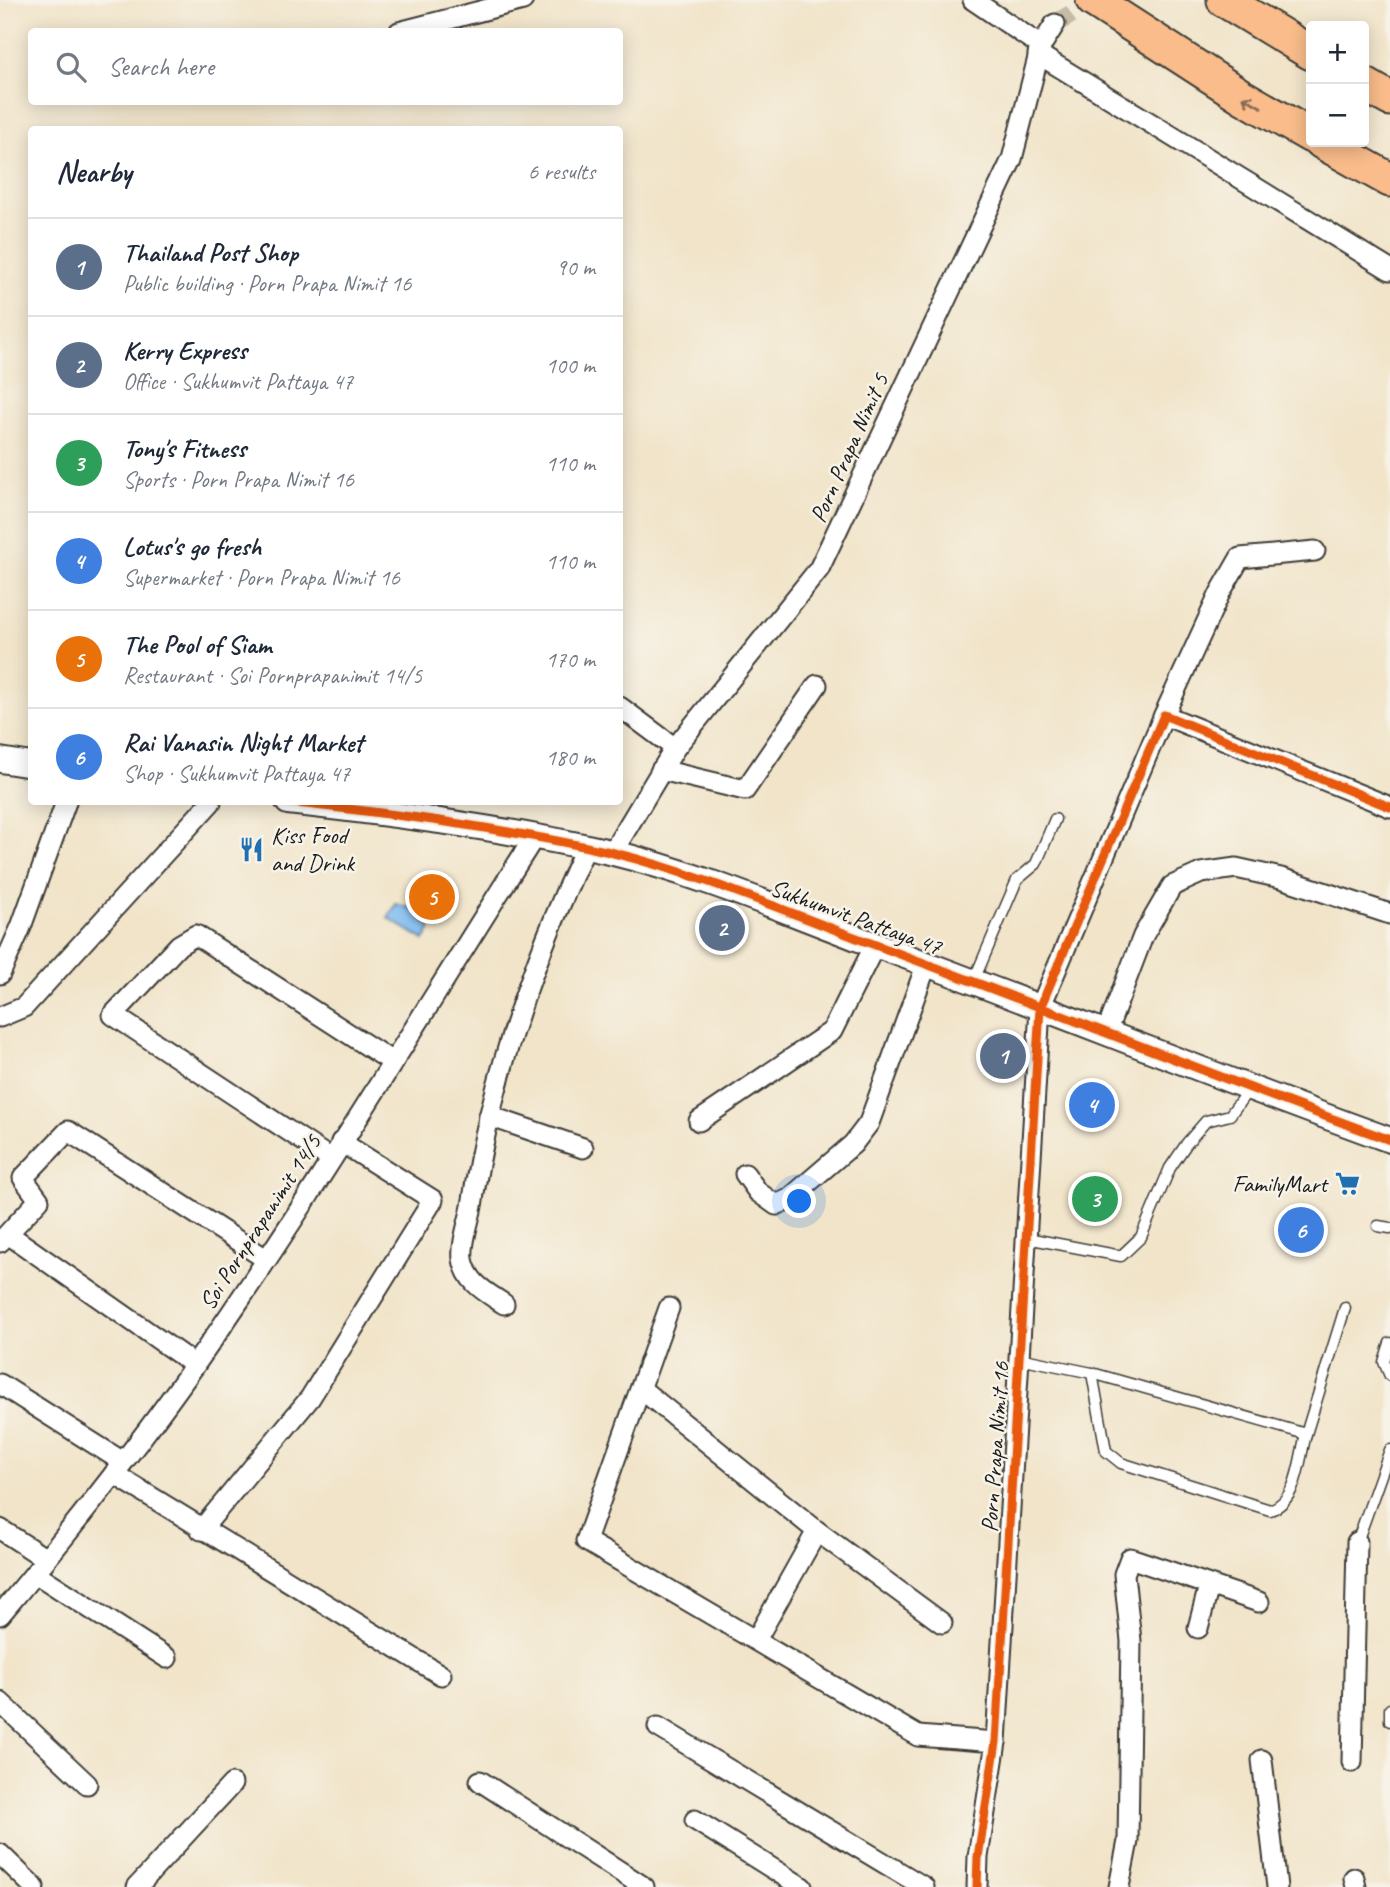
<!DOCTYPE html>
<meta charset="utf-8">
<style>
body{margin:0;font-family:Caveat,sans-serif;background:#f2f2f3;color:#1f2937}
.controls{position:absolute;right:21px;top:21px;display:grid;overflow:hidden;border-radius:7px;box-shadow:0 4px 18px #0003}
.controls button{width:63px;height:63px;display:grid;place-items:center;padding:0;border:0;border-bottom:2px solid #e0e1e3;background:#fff;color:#1f2937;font:35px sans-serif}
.you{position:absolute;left:800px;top:1202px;width:24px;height:24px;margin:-18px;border:5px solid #fff;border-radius:50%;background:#1a73e8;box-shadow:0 0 0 10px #1a73e833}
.badge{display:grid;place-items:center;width:46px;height:46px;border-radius:50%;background:#2563eb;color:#fff;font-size:23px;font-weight:700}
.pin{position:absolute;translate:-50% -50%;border:4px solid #fff;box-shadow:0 2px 7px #0006}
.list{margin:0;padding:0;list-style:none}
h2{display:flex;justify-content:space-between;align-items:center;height:91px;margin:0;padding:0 28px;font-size:30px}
h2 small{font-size:23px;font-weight:400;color:#747a83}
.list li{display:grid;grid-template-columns:46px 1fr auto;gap:21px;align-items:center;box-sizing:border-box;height:98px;padding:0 28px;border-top:2px solid #e0e1e3}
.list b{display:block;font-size:26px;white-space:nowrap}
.list p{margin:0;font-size:23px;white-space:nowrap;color:#747a83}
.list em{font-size:23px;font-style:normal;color:#747a83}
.icon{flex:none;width:38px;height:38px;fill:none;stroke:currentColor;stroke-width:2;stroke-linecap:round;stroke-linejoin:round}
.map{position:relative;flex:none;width:1390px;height:1887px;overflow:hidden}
.search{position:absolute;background:#fff;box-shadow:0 4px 18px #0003;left:28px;top:28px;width:595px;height:77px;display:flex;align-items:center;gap:18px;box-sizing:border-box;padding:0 24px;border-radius:7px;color:#747a83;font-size:26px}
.panel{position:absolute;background:#fff;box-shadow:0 4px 18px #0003;left:28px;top:126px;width:595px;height:679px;border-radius:7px}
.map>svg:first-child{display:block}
.water{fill:#7dbaf0;stroke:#4c6b86;stroke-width:2}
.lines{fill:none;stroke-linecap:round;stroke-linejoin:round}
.minor-tunnel{stroke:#c6bca6;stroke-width:19;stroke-dasharray:19 10;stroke-linecap:butt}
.service-casing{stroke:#3c3a36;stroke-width:13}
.minor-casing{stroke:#3c3a36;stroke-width:23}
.tertiary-casing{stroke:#3c3a36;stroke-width:28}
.trunk-casing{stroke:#3c3a36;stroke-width:37}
.service{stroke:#fff;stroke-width:10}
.minor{stroke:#fff;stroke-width:19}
.tertiary{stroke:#fff;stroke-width:24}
.trunk{stroke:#f9bc8a;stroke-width:33}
.cycleway-casing{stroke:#f7f3e8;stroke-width:13}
.cycleway{stroke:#e8590c;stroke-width:9}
.oneway{stroke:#8a6c53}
.labels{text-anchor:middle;stroke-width:5;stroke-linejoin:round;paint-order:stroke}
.street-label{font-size:24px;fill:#1c1c1c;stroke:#f7f3e8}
.poi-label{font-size:24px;fill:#1c1c1c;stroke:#f7f3e8;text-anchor:start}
</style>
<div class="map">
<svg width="1390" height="1887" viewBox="0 0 1390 1887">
<rect width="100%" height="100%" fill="#f7f3e8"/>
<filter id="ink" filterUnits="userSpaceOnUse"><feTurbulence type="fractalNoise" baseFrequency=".0143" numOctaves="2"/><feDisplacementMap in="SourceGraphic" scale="14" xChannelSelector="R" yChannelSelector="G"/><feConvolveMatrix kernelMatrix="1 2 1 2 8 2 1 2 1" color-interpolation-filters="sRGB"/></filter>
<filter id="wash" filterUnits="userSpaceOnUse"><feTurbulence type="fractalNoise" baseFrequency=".00686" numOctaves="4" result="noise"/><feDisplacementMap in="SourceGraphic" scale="28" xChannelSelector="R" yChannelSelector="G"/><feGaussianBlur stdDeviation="1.57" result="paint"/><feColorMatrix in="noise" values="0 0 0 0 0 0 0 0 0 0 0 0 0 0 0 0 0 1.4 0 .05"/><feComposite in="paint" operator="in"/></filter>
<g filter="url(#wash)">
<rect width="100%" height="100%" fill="#f1e4c9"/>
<polygon class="water" points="396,904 414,909 431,928 424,940 388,918"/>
</g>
<g filter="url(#ink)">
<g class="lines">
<polyline class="minor-tunnel" points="1055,24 1095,0"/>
<defs>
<g id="service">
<polyline points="974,980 1017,880 1036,864 1055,819"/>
<polyline points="1378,1226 1390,1228"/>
<polyline points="1027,1238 1121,1256 1141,1237 1170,1168 1187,1143 1206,1121 1230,1115 1249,1089"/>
<polyline points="1390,1343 1384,1362 1390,1376"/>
<polyline points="1019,1358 1092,1373 1306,1434 1345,1308"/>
<path d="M1092 1373 1106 1451 1121 1463 1270 1510C1298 1501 1299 1460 1306 1434"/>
<polyline points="1357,1542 1390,1450"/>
<polyline points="1390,1709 1390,1721"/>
</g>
<g id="minor">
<polyline points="973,0 1041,46"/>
<polyline points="399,32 523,0"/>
<polyline points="1038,54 1390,270"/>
<polyline points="620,707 675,748"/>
<polyline points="1164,715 1220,593 1240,558 1315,551"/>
<polyline points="661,770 745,790 817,685"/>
<polyline points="612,853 675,748 819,569 1012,159 1041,46 1055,24"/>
<polyline points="0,974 21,927 66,802"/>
<polyline points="0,1017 24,1007 211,802"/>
<polyline points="1106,1033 1143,936 1172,886 1201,873 1236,868 1281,878 1390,914"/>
<polyline points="489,1116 583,1148"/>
<polyline points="699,1121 832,1031 875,945"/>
<polyline points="331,1159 113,1015 179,945 196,935 391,1061"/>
<polyline points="745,1174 758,1192 776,1205 789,1199 853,1144 869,1123 927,963"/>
<polyline points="8,1234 195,1365"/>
<polyline points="0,1242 39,1200 23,1178 68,1131 266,1259"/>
<path d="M504 1304C486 1292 467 1283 463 1259 461 1244 469 1222 472 1206 490 1083 533 960 586 847"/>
<polyline points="669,1308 586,1541 918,1736 996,1742"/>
<polyline points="0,1384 123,1462"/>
<polyline points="641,1389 817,1531 942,1623"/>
<polyline points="114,1474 441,1675"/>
<polyline points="0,1529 46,1559"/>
<polyline points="201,1530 310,1398 433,1200 341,1142"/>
<polyline points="35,1573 167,1658"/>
<path d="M0 1615C68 1534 134 1451 195 1365 315 1194 422 1013 535 836"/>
<polyline points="1198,1628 1209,1586"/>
<polyline points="756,1640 817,1531"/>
<polyline points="0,1702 87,1784"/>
<polyline points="658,1727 924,1887"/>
<polyline points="1262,1760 1277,1887"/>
<polyline points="1352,1762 1357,1542"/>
<polyline points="480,1781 644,1887"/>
<polyline points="695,1820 802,1887"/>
<polyline points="0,1854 34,1887"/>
<polyline points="1354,1878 1356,1887"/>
<polyline points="137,1887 232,1784"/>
<polyline points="977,1887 978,1857 996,1742 1040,1008 1164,715 1390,807"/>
<polyline points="1119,1887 1128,1841 1131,1641 1124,1574 1130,1558 1259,1602"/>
</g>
<g id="tertiary">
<polyline points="0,760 32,765"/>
<path d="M288 802C396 814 504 828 610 852 696 873 780 909 862 940 1039 1005 1213 1076 1390 1140"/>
</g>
<g id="trunk">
<polyline points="1093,0 1243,97 1311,136"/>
<polyline points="1224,0 1311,53"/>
<polyline points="1364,84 1390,99"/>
<polyline points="1322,142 1390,180"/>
</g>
</defs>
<use href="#service" class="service-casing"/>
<use href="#minor" class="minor-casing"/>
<use href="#tertiary" class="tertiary-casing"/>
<use href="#trunk" class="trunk-casing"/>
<use href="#service" class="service"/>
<use href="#minor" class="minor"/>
<use href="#tertiary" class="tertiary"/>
<use href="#trunk" class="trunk"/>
<defs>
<g id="cycleway">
<path d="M288 802C396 814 504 828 610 852 696 873 780 909 862 940 1039 1005 1213 1076 1390 1140"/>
<polyline points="977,1887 978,1857 996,1742 1040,1008 1164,715 1390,807"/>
</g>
</defs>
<use href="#cycleway" class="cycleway-casing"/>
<use href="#cycleway" class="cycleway"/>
</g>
<defs><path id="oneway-shaft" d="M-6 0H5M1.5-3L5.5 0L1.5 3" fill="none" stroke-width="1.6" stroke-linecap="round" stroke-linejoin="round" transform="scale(1.75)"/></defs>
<use class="oneway" href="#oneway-shaft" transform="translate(1252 102) rotate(-150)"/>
</g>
<defs>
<symbol id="restaurant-bare" viewBox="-9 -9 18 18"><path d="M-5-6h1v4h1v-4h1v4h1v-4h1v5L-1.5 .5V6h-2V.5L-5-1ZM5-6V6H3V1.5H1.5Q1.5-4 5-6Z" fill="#1f6fb2" stroke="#f7f3e8" stroke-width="2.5" paint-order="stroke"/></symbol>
<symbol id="supermarket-bare" viewBox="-9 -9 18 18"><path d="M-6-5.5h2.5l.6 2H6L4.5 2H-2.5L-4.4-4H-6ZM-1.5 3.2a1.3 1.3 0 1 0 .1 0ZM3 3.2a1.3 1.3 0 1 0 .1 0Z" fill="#1f6fb2" stroke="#f7f3e8" stroke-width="2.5" paint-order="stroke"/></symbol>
</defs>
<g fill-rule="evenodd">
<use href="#restaurant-bare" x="234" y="832" width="35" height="35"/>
<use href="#supermarket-bare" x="1330" y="1166" width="35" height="35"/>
</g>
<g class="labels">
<g class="street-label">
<text transform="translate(849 448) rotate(-66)" y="8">Porn Prapa Nimit 5</text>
<text transform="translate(856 917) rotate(20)" y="8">Sukhumvit Pattaya 47</text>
<text transform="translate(260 1222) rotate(-57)" y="8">Soi Pornprapanimit 14/5</text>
<text transform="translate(995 1447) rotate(-86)" y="8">Porn Prapa Nimit 16</text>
</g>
<g class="poi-label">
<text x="271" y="843">Kiss Food<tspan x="271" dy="28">and Drink</tspan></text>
<text x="1327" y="1192" text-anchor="end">FamilyMart</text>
</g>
</g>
</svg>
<div class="controls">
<button>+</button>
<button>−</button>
</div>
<div class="you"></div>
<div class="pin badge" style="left:1003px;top:1056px;background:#5c6f8a">1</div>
<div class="pin badge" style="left:722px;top:928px;background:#5c6f8a">2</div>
<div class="pin badge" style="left:1095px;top:1199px;background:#2e9e5b">3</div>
<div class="pin badge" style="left:1092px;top:1105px;background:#3f7fe0">4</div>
<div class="pin badge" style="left:432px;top:897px;background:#e8710a">5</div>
<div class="pin badge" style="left:1301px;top:1230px;background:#3f7fe0">6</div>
<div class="search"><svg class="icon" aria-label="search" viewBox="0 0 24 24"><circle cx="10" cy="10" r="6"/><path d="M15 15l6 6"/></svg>Search here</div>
<section class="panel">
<h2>Nearby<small>6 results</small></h2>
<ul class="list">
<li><span class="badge" style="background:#5c6f8a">1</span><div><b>Thailand Post Shop</b><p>Public building · Porn Prapa Nimit 16</p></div><em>90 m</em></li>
<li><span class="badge" style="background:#5c6f8a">2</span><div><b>Kerry Express</b><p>Office · Sukhumvit Pattaya 47</p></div><em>100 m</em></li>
<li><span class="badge" style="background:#2e9e5b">3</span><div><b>Tony's Fitness</b><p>Sports · Porn Prapa Nimit 16</p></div><em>110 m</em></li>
<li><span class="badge" style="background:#3f7fe0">4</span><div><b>Lotus's go fresh</b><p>Supermarket · Porn Prapa Nimit 16</p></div><em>110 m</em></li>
<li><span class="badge" style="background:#e8710a">5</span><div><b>The Pool of Siam</b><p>Restaurant · Soi Pornprapanimit 14/5</p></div><em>170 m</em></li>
<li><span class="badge" style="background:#3f7fe0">6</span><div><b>Rai Vanasin Night Market</b><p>Shop · Sukhumvit Pattaya 47</p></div><em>180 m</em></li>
</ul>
</section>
</div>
